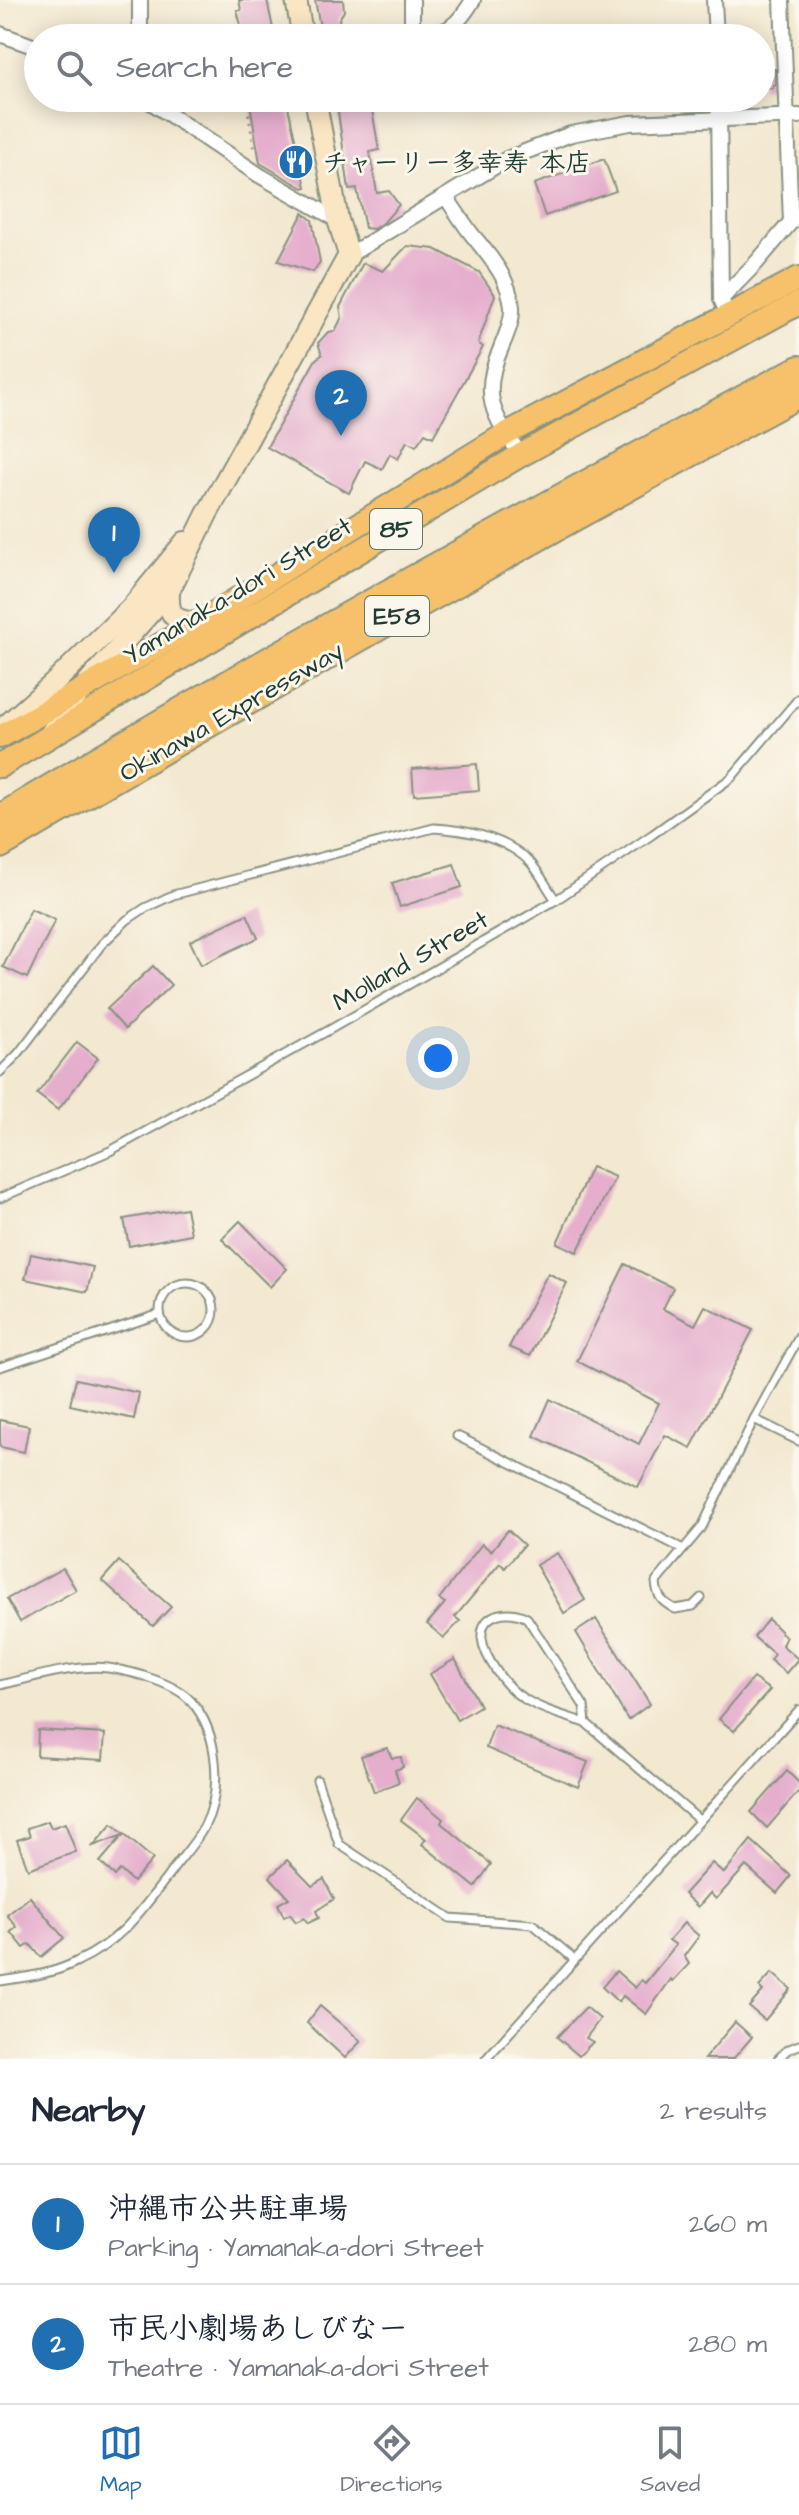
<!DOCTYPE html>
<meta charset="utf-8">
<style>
body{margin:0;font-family:"Architects Daughter","Klee One",sans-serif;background:#f6f6f7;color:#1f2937}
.you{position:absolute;left:438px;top:1058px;width:28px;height:28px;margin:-20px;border:6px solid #fff;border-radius:50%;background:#1a73e8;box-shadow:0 0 0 12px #1a73e833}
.badge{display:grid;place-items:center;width:52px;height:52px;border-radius:50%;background:#1f6fb2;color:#fff;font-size:26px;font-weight:700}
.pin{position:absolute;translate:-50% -66px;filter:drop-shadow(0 2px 4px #0008)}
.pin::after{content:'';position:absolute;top:42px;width:28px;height:24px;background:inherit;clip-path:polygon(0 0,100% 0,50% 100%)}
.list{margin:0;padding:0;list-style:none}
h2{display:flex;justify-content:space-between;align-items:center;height:104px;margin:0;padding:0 32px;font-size:34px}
h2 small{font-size:26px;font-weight:400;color:#747a83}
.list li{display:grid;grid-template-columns:52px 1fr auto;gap:24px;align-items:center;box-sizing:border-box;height:120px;padding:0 32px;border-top:2px solid #e0e1e3}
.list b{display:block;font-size:30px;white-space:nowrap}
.list p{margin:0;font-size:26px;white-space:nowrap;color:#747a83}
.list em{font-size:26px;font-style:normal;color:#747a83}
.icon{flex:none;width:44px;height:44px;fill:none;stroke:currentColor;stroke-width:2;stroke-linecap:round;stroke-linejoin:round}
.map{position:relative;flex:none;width:799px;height:2059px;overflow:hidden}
.search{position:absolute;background:#fff;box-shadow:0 4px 20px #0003;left:24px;right:24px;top:24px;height:88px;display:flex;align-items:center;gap:20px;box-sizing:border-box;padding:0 28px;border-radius:44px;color:#747a83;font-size:30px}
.sheet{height:344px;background:#fff}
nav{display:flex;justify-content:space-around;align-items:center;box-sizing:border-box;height:112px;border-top:2px solid #e0e1e3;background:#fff;font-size:22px;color:#747a83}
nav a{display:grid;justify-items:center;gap:4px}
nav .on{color:#1f6fb2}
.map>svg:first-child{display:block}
.building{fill:#e5aecd}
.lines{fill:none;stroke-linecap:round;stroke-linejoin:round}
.lane-casing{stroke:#899282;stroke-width:11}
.street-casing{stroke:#899282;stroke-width:18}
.secondary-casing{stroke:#899282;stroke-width:24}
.primary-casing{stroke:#899282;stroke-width:26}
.highway-casing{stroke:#899282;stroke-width:30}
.path{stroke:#899282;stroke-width:3;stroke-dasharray:2 6;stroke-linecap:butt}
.lane{stroke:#fff;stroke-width:7}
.street{stroke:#fff;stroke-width:14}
.secondary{stroke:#fbe6c4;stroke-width:20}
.primary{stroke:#f6c16b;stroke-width:22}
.highway{stroke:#f6c16b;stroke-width:26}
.labels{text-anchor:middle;stroke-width:6;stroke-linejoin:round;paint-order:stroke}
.shield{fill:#fbf7ec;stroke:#61756b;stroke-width:2}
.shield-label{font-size:24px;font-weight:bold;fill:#1f3d34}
.poi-label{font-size:26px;font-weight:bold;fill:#1f3d34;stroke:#fbf7ec;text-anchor:start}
.street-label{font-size:26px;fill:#1f3d34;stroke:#fbf7ec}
</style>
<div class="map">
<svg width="799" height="2059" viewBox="0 0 799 2059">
<rect width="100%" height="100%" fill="#fbf7ec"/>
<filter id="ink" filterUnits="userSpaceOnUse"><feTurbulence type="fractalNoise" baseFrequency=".0125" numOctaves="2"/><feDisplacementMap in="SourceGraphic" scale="16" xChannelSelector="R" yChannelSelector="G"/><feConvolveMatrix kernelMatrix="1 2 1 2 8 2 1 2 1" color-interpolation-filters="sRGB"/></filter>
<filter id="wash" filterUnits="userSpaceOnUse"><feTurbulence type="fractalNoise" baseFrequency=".006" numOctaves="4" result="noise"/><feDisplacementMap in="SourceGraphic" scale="32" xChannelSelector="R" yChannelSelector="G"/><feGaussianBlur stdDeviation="1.8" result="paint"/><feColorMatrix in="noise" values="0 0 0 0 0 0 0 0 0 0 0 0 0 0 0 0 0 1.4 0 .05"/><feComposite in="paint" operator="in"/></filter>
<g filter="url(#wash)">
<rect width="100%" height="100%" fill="#f3e8d0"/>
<g id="blocks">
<g class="building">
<polygon points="239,0 267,0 275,38 244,38 237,10 241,10"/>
<polygon points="315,0 343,0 344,11 339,19 342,38 322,38"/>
<polygon points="775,69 775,85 773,85 773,88 761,89 761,70"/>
<polygon points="249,98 286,98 306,187 303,188 260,163"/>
<polygon points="336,98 370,98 379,150 370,152 377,193 389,191 399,205 384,222 373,229 365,228 357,189 349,190"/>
<polygon points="604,159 616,191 545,216 534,184"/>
<polygon points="303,213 312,220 320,262 313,272 278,261"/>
<polygon points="407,246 435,249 479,272 495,295 478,343 483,347 433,437 425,433 416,446 407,441 398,459 390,454 382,469 365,461 349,493 267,447 316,359 322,355 318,343 328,332 335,331 342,317 340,307 363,263 383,271"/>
<polygon points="477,764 479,790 414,795 412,769"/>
<polygon points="454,864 462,887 400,907 392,883"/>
<polygon points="31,909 55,920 27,978 3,967"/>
<polygon points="247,914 258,938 201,965 190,941"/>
<polygon points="153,966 171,985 125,1029 107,1009"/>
<polygon points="77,1042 98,1058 58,1110 37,1094"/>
<polygon points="591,1167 615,1177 577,1252 557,1243"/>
<polygon points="186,1208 191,1234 129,1246 124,1219"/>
<polygon points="240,1221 287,1269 270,1287 222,1239"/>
<polygon points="31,1254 93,1267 87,1292 25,1279"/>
<polygon points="625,1264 673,1288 663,1309 695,1325 705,1306 753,1330 691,1448 665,1435 638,1487 534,1436 550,1399 639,1444 659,1403 577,1361"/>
<polygon points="548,1273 567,1283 530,1356 509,1347"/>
<polygon points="76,1379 139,1393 134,1419 70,1405"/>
<polygon points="0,1420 29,1426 24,1452 0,1447"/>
<polygon points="508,1530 524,1545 505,1568 500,1563 455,1617 460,1621 444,1638 427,1624 445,1603 439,1599 482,1544 491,1551"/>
<polygon points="557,1553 585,1600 564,1613 536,1565"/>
<polygon points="119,1561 171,1607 153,1626 102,1580"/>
<polygon points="63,1568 76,1590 20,1622 7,1599"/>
<polygon points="596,1619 650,1704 628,1720 576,1632"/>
<polygon points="768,1619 786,1637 782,1645 798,1659 786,1673 770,1660 774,1654 754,1637"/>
<polygon points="455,1659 480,1706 457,1720 430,1674"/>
<polygon points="753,1678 770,1690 734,1731 719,1719"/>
<polygon points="494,1725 588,1762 578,1787 486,1748"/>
<polygon points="38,1730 105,1734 103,1760 37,1756"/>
<polygon points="387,1748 392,1758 401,1757 403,1767 395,1770 399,1782 374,1792 361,1756"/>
<polygon points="787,1771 799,1783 799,1791 767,1828 751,1812"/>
<polygon points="417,1798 443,1819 441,1823 491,1864 475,1887 422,1844 426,1839 401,1820"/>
<polygon points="48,1821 51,1828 65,1823 76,1852 28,1869 17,1840 30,1836 27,1828"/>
<polygon points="112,1824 153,1859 133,1882 120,1870 115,1876 100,1862 123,1835 93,1846"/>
<polygon points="751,1840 791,1876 777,1893 746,1866 716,1899 710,1893 698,1907 684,1894 712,1863 724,1873"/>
<polygon points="287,1860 312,1886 324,1879 334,1899 316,1911 319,1918 308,1923 304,1918 296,1922 290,1914 284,1917 278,1904 289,1898 270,1877"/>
<polygon points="30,1897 64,1938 41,1957 30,1944 24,1948 11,1932 17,1927 7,1915"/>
<polygon points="684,1923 699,1936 684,1956 689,1964 673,1981 671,1979 646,2014 623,1996 618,2002 602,1987 616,1971 635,1988 641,1980 645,1983 676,1945 669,1940"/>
<polygon points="772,1973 791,1989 765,2020 749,2007 763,1991 759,1987"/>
<polygon points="320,2006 361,2041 345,2058 307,2023"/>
<polygon points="586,2007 600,2019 586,2038 593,2042 579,2056 557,2037"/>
<polygon points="735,2022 752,2037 733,2059 704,2059"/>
</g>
</g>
</g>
<g filter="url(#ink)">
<use href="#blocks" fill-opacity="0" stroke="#899282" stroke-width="2"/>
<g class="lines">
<defs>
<g id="lane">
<path d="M0 1072 18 1054 102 944 127 920 145 908 173 895 434 828C467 830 506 838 530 862 540 873 547 888 556 900"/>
<polyline points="0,1198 110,1151 331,1029 556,900 653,834 731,778 799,698"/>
<circle cx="187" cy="1310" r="27"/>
<polyline points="0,1367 160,1314"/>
<polyline points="754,1419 799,1441"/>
<polyline points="457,1436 683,1549"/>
<path d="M701 1598 693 1606 675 1609C662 1602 657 1597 656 1582L702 1527 754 1419 799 1337"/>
<path d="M0 1685C31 1678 76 1664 108 1668 131 1671 175 1683 191 1701 219 1732 223 1791 204 1827 195 1844 179 1860 168 1876 139 1914 121 1941 76 1962 53 1974 26 1977 0 1981"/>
<path d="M586 1723C565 1716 541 1710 523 1698 506 1688 484 1658 482 1638 480 1612 510 1608 527 1618L584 1706 586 1723 699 1820"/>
<polyline points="317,1780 339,1844 450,1918 533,1924 574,1959"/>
<polyline points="486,2059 799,1710"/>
<polyline points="778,2059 787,2050 799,2045"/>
</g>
<g id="street">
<polyline points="140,0 140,38"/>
<path d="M412 0V23L418 33C445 39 460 22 473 0"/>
<polyline points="714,0 716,38"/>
<polyline points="782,0 791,222"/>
<polyline points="0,34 38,48"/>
<polyline points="145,98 259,175 338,220"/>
<polyline points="719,98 721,299 728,315"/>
<path d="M446 197C454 209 462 221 470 232 488 255 509 276 512 307 513 320 506 336 501 348 480 395 493 416 521 455"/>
<polyline points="349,255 507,159 571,134 630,123 799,116"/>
<polyline points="721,299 757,262 796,216"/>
</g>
<g id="secondary">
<polyline points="296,0 303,38"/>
<path d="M169 591C168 616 173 621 198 623"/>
<polyline points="1,730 53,684 131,608 185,542"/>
<polyline points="48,737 79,693 169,591 207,514 349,255 338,220 315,98"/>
</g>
<g id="primary">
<polyline points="0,737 198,623 506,434 799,278"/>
<polyline points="0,766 521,455 799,303"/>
</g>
<g id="highway">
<path d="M0 818C262 660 529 513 799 369"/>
<path d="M0 845C264 690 530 540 799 394"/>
</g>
</defs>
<use href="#lane" class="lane-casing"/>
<use href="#street" class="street-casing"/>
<use href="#secondary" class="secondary-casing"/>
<use href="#primary" class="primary-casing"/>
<use href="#highway" class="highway-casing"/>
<polyline class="path" points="246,98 255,153"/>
<use href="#lane" class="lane"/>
<use href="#street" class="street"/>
<use href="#secondary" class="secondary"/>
<use href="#primary" class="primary"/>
<use href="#highway" class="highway"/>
</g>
</g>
<defs>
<symbol id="restaurant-disc" viewBox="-11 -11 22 22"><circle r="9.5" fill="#1f6fb2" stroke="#fbf7ec"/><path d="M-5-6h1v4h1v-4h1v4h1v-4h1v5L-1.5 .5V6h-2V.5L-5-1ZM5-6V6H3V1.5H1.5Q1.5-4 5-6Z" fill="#fff"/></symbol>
</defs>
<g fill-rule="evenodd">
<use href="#restaurant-disc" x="276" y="142" width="40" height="40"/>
</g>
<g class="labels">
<g class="shield">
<rect x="370" y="509" width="52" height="40" rx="6"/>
<rect x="365" y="596" width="64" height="40" rx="6"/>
</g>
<g class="shield-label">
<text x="396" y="537">85</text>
<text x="397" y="624">E58</text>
</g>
<g class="poi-label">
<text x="322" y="171">チャーリー多幸寿 本店</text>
</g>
<g class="street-label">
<text transform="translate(237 590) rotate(-31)" y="9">Yamanaka-dori Street</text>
<text transform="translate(231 711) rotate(-30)" y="9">Okinawa Expressway</text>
<text transform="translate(410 960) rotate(-30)" y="9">Molland Street</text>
</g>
</g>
</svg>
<div class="you"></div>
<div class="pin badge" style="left:114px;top:573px">1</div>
<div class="pin badge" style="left:341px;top:436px">2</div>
<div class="search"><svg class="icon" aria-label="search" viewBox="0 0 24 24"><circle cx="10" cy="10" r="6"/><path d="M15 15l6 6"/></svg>Search here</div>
</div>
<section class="sheet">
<h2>Nearby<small>2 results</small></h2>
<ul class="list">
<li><span class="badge">1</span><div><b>沖縄市公共駐車場</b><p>Parking · Yamanaka-dori Street</p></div><em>260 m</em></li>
<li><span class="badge">2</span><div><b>市民小劇場あしびなー</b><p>Theatre · Yamanaka-dori Street</p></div><em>280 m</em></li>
</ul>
</section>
<nav>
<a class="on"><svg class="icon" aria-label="map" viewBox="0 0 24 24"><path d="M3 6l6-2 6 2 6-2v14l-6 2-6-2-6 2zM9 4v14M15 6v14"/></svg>Map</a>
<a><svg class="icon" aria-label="directions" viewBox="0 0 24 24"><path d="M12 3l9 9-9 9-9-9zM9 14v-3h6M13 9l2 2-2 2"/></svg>Directions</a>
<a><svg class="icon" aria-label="saved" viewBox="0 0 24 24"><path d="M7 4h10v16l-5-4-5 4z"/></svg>Saved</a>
</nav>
